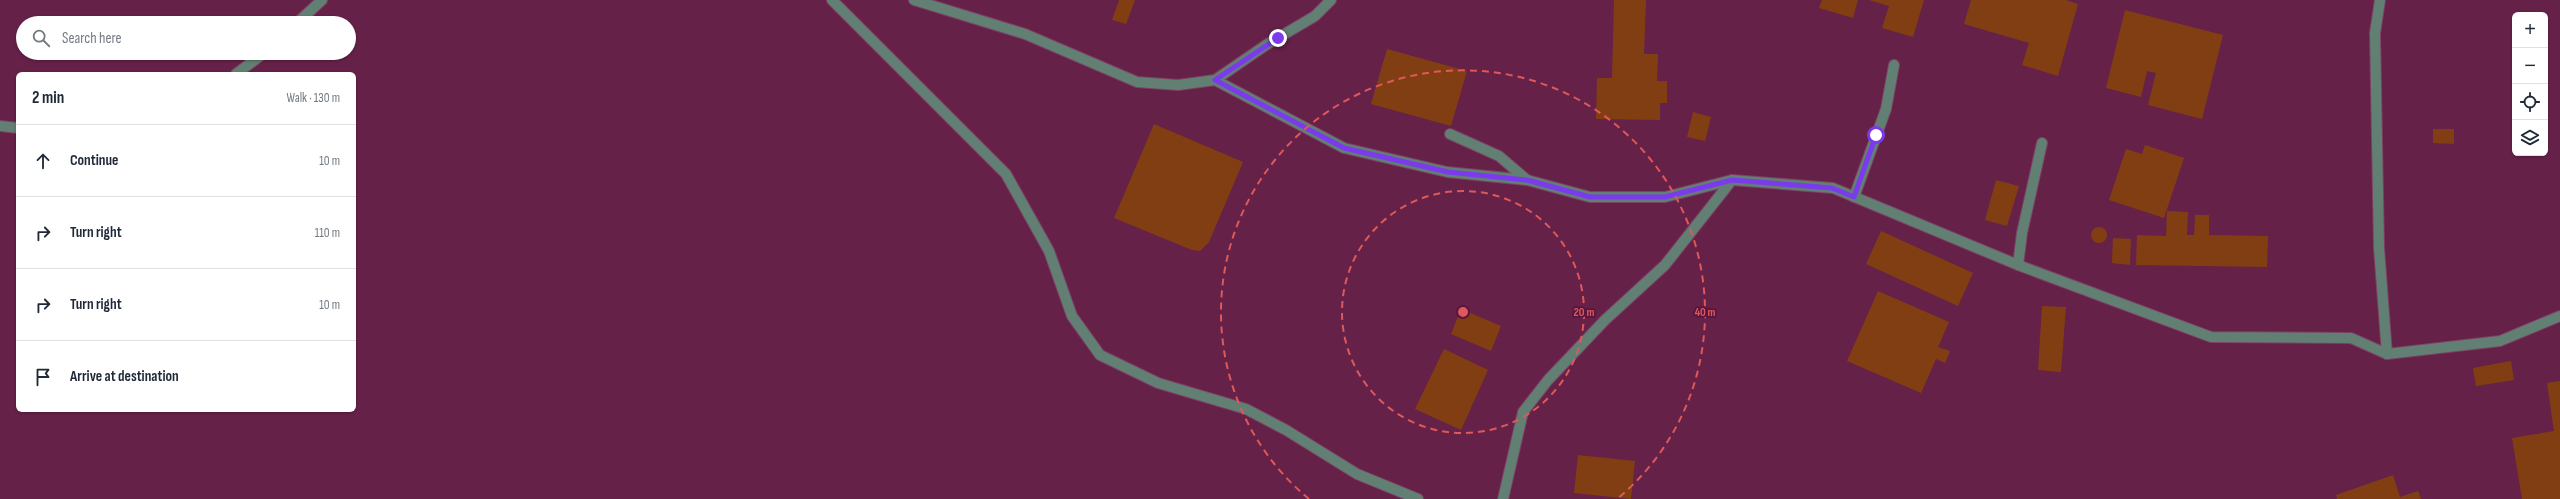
<!DOCTYPE html>
<meta charset="utf-8">
<style>
body{margin:0;font-family:"Sofia Sans Condensed",sans-serif;background:#f6f6f7;color:#1f2937}
.controls{position:absolute;right:12px;top:12px;display:grid;overflow:hidden;border-radius:6px;box-shadow:0 1px 3px #0004}
.controls button{width:36px;height:36px;display:grid;place-items:center;padding:0;border:0;border-bottom:1px solid #e0e1e3;background:#fff;color:#1f2937;font:20px sans-serif}
.stop{position:absolute;width:12px;height:12px;margin:-9px;border:3px solid #7c3aed;border-radius:50%;background:#fff}
.stop.end{background:#7c3aed;border-color:#fff;box-shadow:0 1px 4px #0008}
.list{margin:0;padding:0;list-style:none}
h2{display:flex;justify-content:space-between;align-items:center;height:52px;margin:0;padding:0 16px;font-size:17px}
h2 small{font-size:13px;font-weight:400;color:#747a83}
.list li{display:grid;grid-template-columns:26px 1fr auto;gap:12px;align-items:center;box-sizing:border-box;height:72px;padding:0 16px;border-top:1px solid #e0e1e3}
.list b{display:block;font-size:15px;white-space:nowrap}
.list em{font-size:13px;font-style:normal;color:#747a83}
.icon{flex:none;width:22px;height:22px;fill:none;stroke:currentColor;stroke-width:2;stroke-linecap:round;stroke-linejoin:round}
.map{position:relative;flex:none;width:2560px;height:499px;overflow:hidden}
.search{position:absolute;background:#fff;box-shadow:0 1px 3px #0004;left:16px;top:16px;width:340px;height:44px;display:flex;align-items:center;gap:10px;box-sizing:border-box;padding:0 14px;border-radius:22px;color:#747a83;font-size:15px}
.panel{position:absolute;background:#fff;box-shadow:0 1px 3px #0004;left:16px;top:72px;width:340px;height:340px;border-radius:6px}
.map>svg:first-child{display:block}
.building{fill:#823e13}
.lines{fill:none;stroke-linecap:round;stroke-linejoin:round}
.minor-casing{stroke:#7d4163;stroke-width:12}
.minor{stroke:#618073;stroke-width:10}
.route{stroke:#7c3aed;stroke-width:5}
.ring{fill:none;stroke:#df585a;stroke-width:2;stroke-dasharray:7 5}
.centre{fill:#df585a;stroke:#59153d;stroke-width:2}
.ring-label{font-size:12px;text-anchor:middle;font-weight:bold;fill:#df585a;stroke:#59153d;stroke-width:3.5;stroke-linejoin:round;paint-order:stroke}
</style>
<div class="map">
<svg width="2560" height="499" viewBox="0 0 2560 499">
<rect width="100%" height="100%" fill="#652148"/>
<g class="building">
<polygon points="1119,0 1135,0 1126,24 1112,20"/>
<polygon points="1614,0 1646,0 1644,54 1658,54 1657,81 1667,81 1667,103 1660,103 1660,120 1596,119 1597,78 1612,78"/>
<polygon points="1822,0 1858,0 1853,18 1819,8"/>
<polygon points="1869,0 1924,0 1913,37 1882,28 1889,6"/>
<polygon points="1971,0 2066,0 2078,4 2058,76 2022,65 2029,43 1964,24"/>
<polygon points="2125,10 2223,35 2202,119 2148,105 2156,73 2147,71 2141,97 2106,88"/>
<polygon points="1387,49 1467,71 1451,126 1371,104"/>
<polygon points="1693,112 1711,117 1705,141 1687,137"/>
<polygon points="1154,124 1243,162 1209,242 1200,251 1192,250 1114,218"/>
<polygon points="2433,129 2454,129 2454,144 2433,143"/>
<polygon points="2145,145 2184,158 2164,218 2109,200 2126,149 2142,154"/>
<polygon points="1996,180 2019,186 2007,226 1985,220"/>
<polygon points="2167,211 2188,212 2187,235 2194,235 2195,215 2209,215 2209,235 2268,236 2267,267 2136,265 2137,235 2166,236"/>
<circle cx="2099" cy="235" r="8"/>
<polygon points="1881,231 1973,273 1958,306 1866,264"/>
<polygon points="2113,238 2131,239 2130,265 2112,263"/>
<polygon points="1878,291 1949,322 1938,347 1950,351 1945,363 1936,359 1921,393 1847,361"/>
<polygon points="2042,306 2066,307 2061,372 2038,370"/>
<polygon points="1461,309 1501,326 1491,351 1451,334"/>
<polygon points="1444,349 1488,370 1461,430 1415,409"/>
<polygon points="2511,361 2514,380 2476,386 2473,368"/>
<polygon points="2560,381 2560,499 2522,499 2512,438 2554,431 2547,383"/>
<polygon points="1578,455 1635,461 1631,499 1574,493"/>
<polygon points="2393,475 2400,497 2418,491 2421,499 2337,499 2336,495"/>
</g>
<g class="lines">
<defs>
<g id="minor">
<polyline points="832,0 1006,174 1049,251 1072,316 1100,355 1158,383 1246,409 1286,430 1357,474 1418,499"/>
<polyline points="914,0 1025,34 1137,82 1178,85 1215,80 1266,45 1315,16 1331,0"/>
<polyline points="2380,0 2375,33 2379,248 2387,354"/>
<polyline points="297,23 322,0"/>
<polyline points="236,74 264,53"/>
<polyline points="1215,80 1344,148 1447,172 1527,180 1590,197 1665,197 1732,180 1833,188 2018,265 2211,337 2351,338 2387,354 2500,341 2560,316"/>
<polyline points="0,126 18,128"/>
<polyline points="1450,134 1499,156 1527,180"/>
<polyline points="1854,197 1886,109 1894,65"/>
<polyline points="2018,265 2022,233 2042,143"/>
<polyline points="1503,499 1523,412 1548,380 1605,320 1665,265 1732,180"/>
</g>
</defs>
<use href="#minor" class="minor-casing"/>
<use href="#minor" class="minor"/>
</g>
<g class="lines">
<polyline class="route" points="1278,38 1215,80 1344,148 1448,172 1527,180 1590,197 1665,197 1732,180 1832,188 1854,197 1876,135"/>
</g>
<g class="ring">
<circle cx="1463" cy="312" r="121"/>
<path d="M1309 499A242 242 0 1 1 1617 499"/>
</g>
<circle cx="1463" cy="312" r="6" class="centre"/>
<g class="ring-label">
<text x="1584" y="316">20 m</text>
<text x="1705" y="316">40 m</text>
</g>
</svg>
<div class="controls">
<button>+</button>
<button>−</button>
<button><svg class="icon" aria-label="locate" viewBox="0 0 24 24"><circle cx="12" cy="12" r="6"/><path d="M12 2v4M12 18v4M2 12h4M18 12h4"/></svg></button>
<button><svg class="icon" aria-label="layers" viewBox="0 0 24 24"><path d="M12 4l9 5-9 5-9-5zM3 14l9 5 9-5"/></svg></button>
</div>
<div class="stop" style="left:1876px;top:135px"></div>
<div class="stop end" style="left:1278px;top:38px"></div>
<div class="search"><svg class="icon" aria-label="search" viewBox="0 0 24 24"><circle cx="10" cy="10" r="6"/><path d="M15 15l6 6"/></svg>Search here</div>
<section class="panel">
<h2>2 min<small>Walk · 130 m</small></h2>
<ul class="list">
<li><svg class="icon" aria-label="ahead" viewBox="0 0 24 24"><path d="M12 20V5M6 11l6-6 6 6"/></svg><div><b>Continue</b></div><em>10 m</em></li>
<li><svg class="icon" aria-label="right" viewBox="0 0 24 24"><path d="M7 20v-9h11M14 6l5 5-5 5"/></svg><div><b>Turn right</b></div><em>110 m</em></li>
<li><svg class="icon" aria-label="right" viewBox="0 0 24 24"><path d="M7 20v-9h11M14 6l5 5-5 5"/></svg><div><b>Turn right</b></div><em>10 m</em></li>
<li><svg class="icon" aria-label="arrive" viewBox="0 0 24 24"><path d="M6 21V4h12l-3 4 3 4H6"/></svg><div><b>Arrive at destination</b></div></li>
</ul>
</section>
</div>
